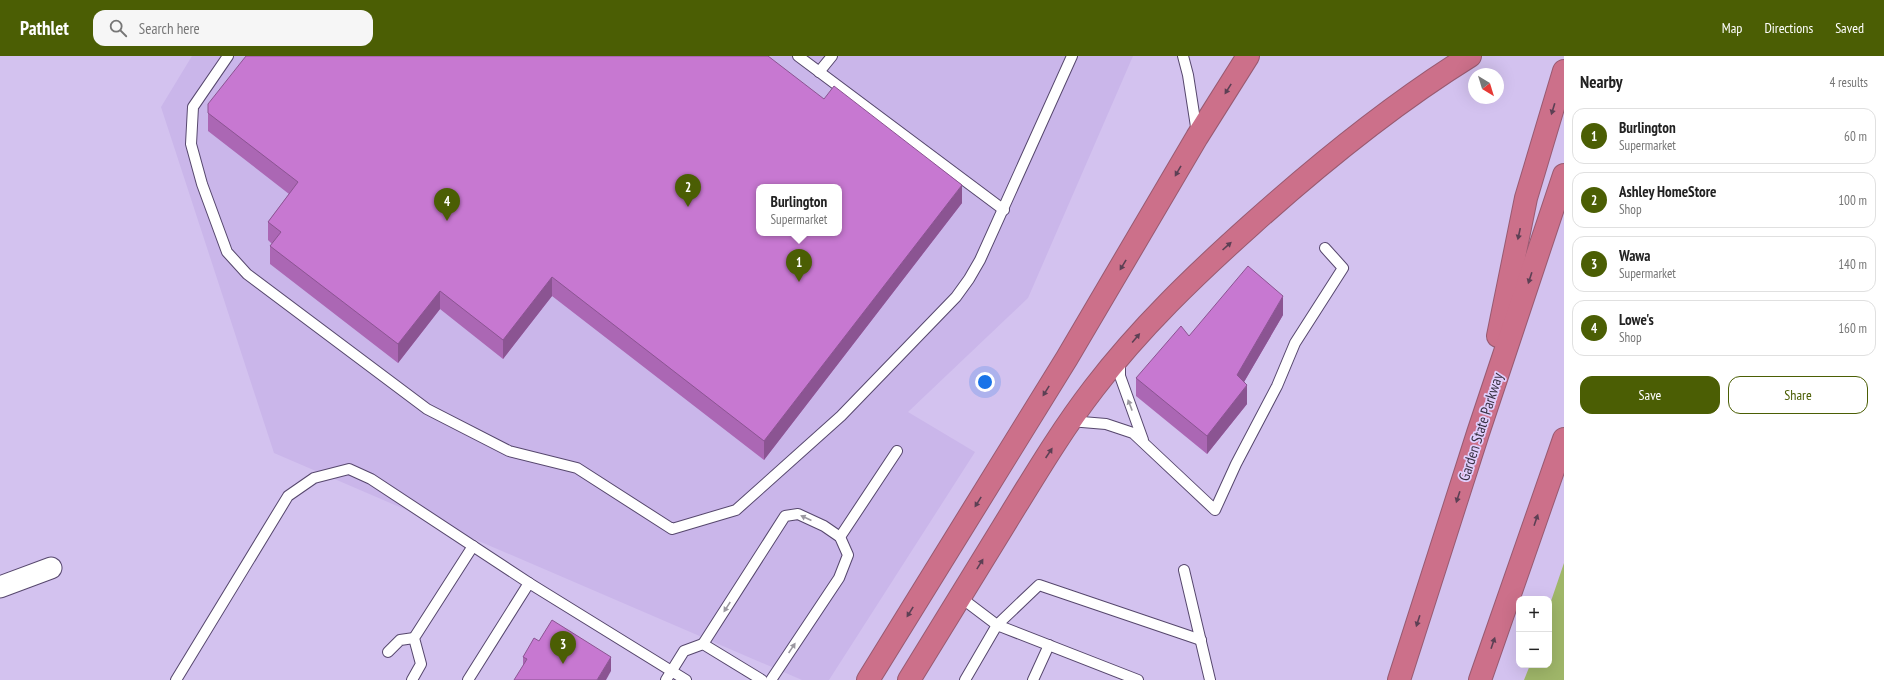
<!DOCTYPE html>
<meta charset="utf-8">
<style>
body{margin:0;font-family:"PT Sans Narrow",sans-serif;background:#f6f6f6;color:#222}
.controls{position:absolute;right:12px;bottom:12px;display:grid;overflow:hidden;border-radius:8px;box-shadow:0 4px 16px #0002}
.controls button{width:36px;height:36px;display:grid;place-items:center;padding:0;border:0;border-bottom:1px solid #e0e0e0;background:#fff;color:#222;font:20px sans-serif}
.compass{position:absolute;left:1468px;top:12px;width:36px;height:36px;border-radius:50%;background:#fff;box-shadow:0 4px 16px #0002;rotate:142deg}
.you{position:absolute;left:985px;top:326px;width:14px;height:14px;margin:-10px;border:3px solid #fff;border-radius:50%;background:#1a73e8;box-shadow:0 0 0 6px #1a73e833}
.badge{display:grid;place-items:center;width:26px;height:26px;border-radius:50%;background:#4b5e04;color:#fff;font-size:13px;font-weight:700}
.pin{position:absolute;translate:-50% -33px;filter:drop-shadow(0 1px 2px #0008)}
.pin::after{content:'';position:absolute;top:21px;width:14px;height:12px;background:inherit;clip-path:polygon(0 0,100% 0,50% 100%)}
.popup{position:absolute;left:756px;top:128px;width:86px;height:52px;box-sizing:border-box;display:grid;place-content:center;border-radius:8px;background:#fff;filter:drop-shadow(0 1px 3px #0005);font-size:13px;white-space:nowrap;color:#767676}
.popup b{font-size:15px;color:#222}
.popup::after{content:'';position:absolute;left:50%;top:100%;margin-left:-8px;border:8px solid transparent;border-top-color:#fff}
.list{margin:0;padding:0;list-style:none}
h2{display:flex;justify-content:space-between;align-items:center;height:52px;margin:0;padding:0 16px;font-size:17px}
h2 small{font-size:13px;font-weight:400;color:#767676}
.list li{display:grid;grid-template-columns:26px 1fr auto;gap:12px;align-items:center;box-sizing:border-box;height:56px;margin:0 8px 8px;padding:0 8px;border:1px solid #e0e0e0;border-radius:12px}
.list b{display:block;font-size:15px;white-space:nowrap}
.list p{margin:0;font-size:13px;white-space:nowrap;color:#767676}
.list em{font-size:13px;font-style:normal;color:#767676}
.actions{display:flex;gap:8px;padding:12px 16px}
.actions a{flex:1;padding:9px 0;border:1px solid #4b5e04;border-radius:12px;text-align:center;font-size:14px;color:#4b5e04}
.actions .main{background:#4b5e04;color:#fff}
.icon{flex:none;width:22px;height:22px;fill:none;stroke:currentColor;stroke-width:2;stroke-linecap:round;stroke-linejoin:round}
.map{position:relative;flex:none;width:1564px;height:624px;overflow:hidden}
header{display:flex;align-items:center;gap:24px;box-sizing:border-box;height:56px;padding:0 20px;background:#4b5e04;color:#fff}
header strong{font-size:19px}
nav{display:flex;gap:22px;margin-inline-start:auto;font-size:14px}
.search{width:280px;height:36px;background:#f6f6f6;display:flex;align-items:center;gap:10px;box-sizing:border-box;padding:0 14px;border-radius:12px;color:#767676;font-size:15px}
main{display:flex}
aside{flex:1;background:#fff}
.map>svg:first-child{display:block}
.built{fill:#cab6ea;fill-rule:evenodd}
.green{fill:#9fb669}
.lines{fill:none;stroke-linecap:round;stroke-linejoin:round}
.lane-casing{stroke:#56476d;stroke-width:12}
.street-casing{stroke:#56476d;stroke-width:23}
.highway-casing{stroke:#985a71;stroke-width:24}
.lane{stroke:#fff;stroke-width:10}
.street{stroke:#fff;stroke-width:21}
.highway{stroke:#cc708a;stroke-width:22}
.wall{fill:#ab67b4}
.shaded-wall{fill:#8b5492}
.building{fill:#c778d1;stroke:#8b5492;fill-rule:evenodd}
.oneway{fill:#5c4054}
.oneway2{fill:#9b98a0}
.labels{text-anchor:middle;stroke-width:3.5;stroke-linejoin:round;paint-order:stroke}
.street-label{font-size:15px;fill:#373042;stroke:#e0cefc}
</style>
<header>
<strong>Pathlet</strong>
<div class="search"><svg class="icon" aria-label="search" viewBox="0 0 24 24"><circle cx="10" cy="10" r="6"/><path d="M15 15l6 6"/></svg>Search here</div>
<nav><a>Map</a><a>Directions</a><a>Saved</a></nav>
</header>
<main>
<div class="map">
<svg width="1564" height="624" viewBox="0 0 1564 624">
<rect width="100%" height="100%" fill="#d3c2ef"/>
<path class="built" d="M192 0H1133L1028 242 908 356 975 396 829 624H802L274 397 161 51ZM759 131H839V177H759Z"/>
<polygon class="green" points="1564,507 1564,624 1524,624 1530,609 1549,609 1549,551"/>
<g class="lines">
<defs>
<g id="lane">
<polyline points="228,0 193,51 191,88 202,128 227,196 247,218 427,353 509,395 577,412 672,473 736,454 841,360 956,241 969,223 980,204 1072,0"/>
<polyline points="798,0 1004,154"/>
<polyline points="1183,0 1188,19 1197,77"/>
<polyline points="819,16 832,0"/>
<polyline points="1120,304 1120,320 1143,384"/>
<polyline points="1070,365 1106,368 1133,377 1215,454 1236,408 1277,330 1295,287 1343,212 1325,192"/>
<polyline points="840,481 897,395"/>
<polyline points="1184,514 1210,624"/>
<polyline points="960,541 997,569 1039,529 1201,584"/>
<polyline points="703,588 785,460 798,458 824,470 840,481 848,499 839,522 771,624"/>
<polyline points="388,596 400,584 414,582"/>
<polyline points="176,624 288,440 314,422 349,413 371,423 529,527"/>
<polyline points="412,624 421,608 414,582 473,490"/>
<polyline points="468,624 529,527 686,624"/>
<polyline points="666,624 684,595 703,588 762,624"/>
<polyline points="965,624 997,569 1138,624"/>
<polyline points="1033,624 1049,589"/>
</g>
<polyline id="street" points="0,531 51,512"/>
<g id="highway">
<polyline points="1498,280 1526,142 1564,15"/>
<polyline points="868,624 1067,302 1197,81 1248,0"/>
<path d="M909 624C940 573 972 522 1003 471 1032 424 1060 376 1094 332 1140 272 1194 220 1251 169 1319 108 1391 49 1470 0"/>
<polyline points="1399,624 1478,377 1564,119"/>
<polyline points="1480,624 1564,383"/>
</g>
</defs>
<use href="#lane" class="lane-casing"/>
<use href="#street" class="street-casing"/>
<use href="#highway" class="highway-casing"/>
<use href="#lane" class="lane"/>
<use href="#street" class="street"/>
<use href="#highway" class="highway"/>
</g>
<g class="wall">
<polygon points="824,43 962,147 764,404 552,240 503,303 440,253 398,307 270,208 270,190 272,188 268,184 268,166 289,138 208,75 208,48"/>
<polygon points="1283,259 1244,326 1247,348 1207,398 1136,340 1136,322 1189,280"/>
<polygon points="539,585 611,615 523,610 523,601"/>
</g>
<g class="shaded-wall">
<polygon points="962,129 962,147 764,404 764,385"/>
<polygon points="552,221 552,240 503,303 503,284"/>
<polygon points="440,235 440,253 398,307 398,288"/>
<polygon points="1283,240 1283,259 1237,338 1237,319"/>
<polygon points="1247,329 1247,348 1207,398 1207,380"/>
<polygon points="611,601 611,615 606,624 597,624"/>
</g>
<g class="building">
<path d="M246 0H768L824 43 834 30 962 129 764 385 552 221 503 284 440 235 398 288 270 190 281 176 268 166 298 126 208 57V48ZM759 131H839V177H759Z"/>
<polygon points="1248,210 1283,240 1237,319 1247,329 1207,380 1136,322 1181,270 1189,280"/>
<polygon points="552,564 611,601 597,624 514,624 527,603 523,601 534,582 539,585"/>
</g>
<defs><path id="oneway-solid" d="M-6-.8H1V-3.2L6.5 0L1 3.2V.8H-6Z"/></defs>
<g class="oneway">
<use href="#oneway-solid" transform="translate(1228 33) rotate(122)"/>
<use href="#oneway-solid" transform="translate(1553 53) rotate(107)"/>
<use href="#oneway-solid" transform="translate(1178 115) rotate(120)"/>
<use href="#oneway-solid" transform="translate(1519 178) rotate(102)"/>
<use href="#oneway-solid" transform="translate(1227 190) rotate(-42)"/>
<use href="#oneway-solid" transform="translate(1123 209) rotate(121)"/>
<use href="#oneway-solid" transform="translate(1530 222) rotate(108)"/>
<use href="#oneway-solid" transform="translate(1136 282) rotate(-50)"/>
<use href="#oneway-solid" transform="translate(1046 335) rotate(122)"/>
<use href="#oneway-solid" transform="translate(1049 397) rotate(-56)"/>
<use href="#oneway-solid" transform="translate(1458 441) rotate(108)"/>
<use href="#oneway-solid" transform="translate(978 446) rotate(122)"/>
<use href="#oneway-solid" transform="translate(1536 464) rotate(-71)"/>
<use href="#oneway-solid" transform="translate(980 508) rotate(-58)"/>
<use href="#oneway-solid" transform="translate(910 556) rotate(122)"/>
<use href="#oneway-solid" transform="translate(1418 565) rotate(108)"/>
<use href="#oneway-solid" transform="translate(1493 587) rotate(-71)"/>
</g>
<g class="oneway2">
<use href="#oneway-solid" transform="translate(1130 349) rotate(-111)"/>
<use href="#oneway-solid" transform="translate(806 462) rotate(-155)"/>
<use href="#oneway-solid" transform="translate(727 551) rotate(123)"/>
<use href="#oneway-solid" transform="translate(792 592) rotate(-56)"/>
</g>
<g class="labels">
<g class="street-label">
<text transform="translate(1481 371) rotate(-72)" y="5">Garden State Parkway</text>
</g>
</g>
</svg>
<div class="controls">
<button>+</button>
<button>−</button>
</div>
<svg class="compass" viewBox="-18 -18 36 36"><path d="M0-13l5 13h-10z" fill="#e53935"/><path d="M0 13l5-13h-10z" fill="#767676"/></svg>
<div class="you"></div>
<div class="pin badge" style="left:799px;top:226px">1</div>
<div class="popup"><b>Burlington</b>Supermarket</div>
<div class="pin badge" style="left:688px;top:151px">2</div>
<div class="pin badge" style="left:563px;top:608px">3</div>
<div class="pin badge" style="left:447px;top:165px">4</div>
</div>
<aside>
<h2>Nearby<small>4 results</small></h2>
<ul class="list">
<li><span class="badge">1</span><div><b>Burlington</b><p>Supermarket</p></div><em>60 m</em></li>
<li><span class="badge">2</span><div><b>Ashley HomeStore</b><p>Shop</p></div><em>100 m</em></li>
<li><span class="badge">3</span><div><b>Wawa</b><p>Supermarket</p></div><em>140 m</em></li>
<li><span class="badge">4</span><div><b>Lowe's</b><p>Shop</p></div><em>160 m</em></li>
</ul>
<div class="actions"><a class="main">Save</a><a>Share</a></div>
</aside>
</main>
